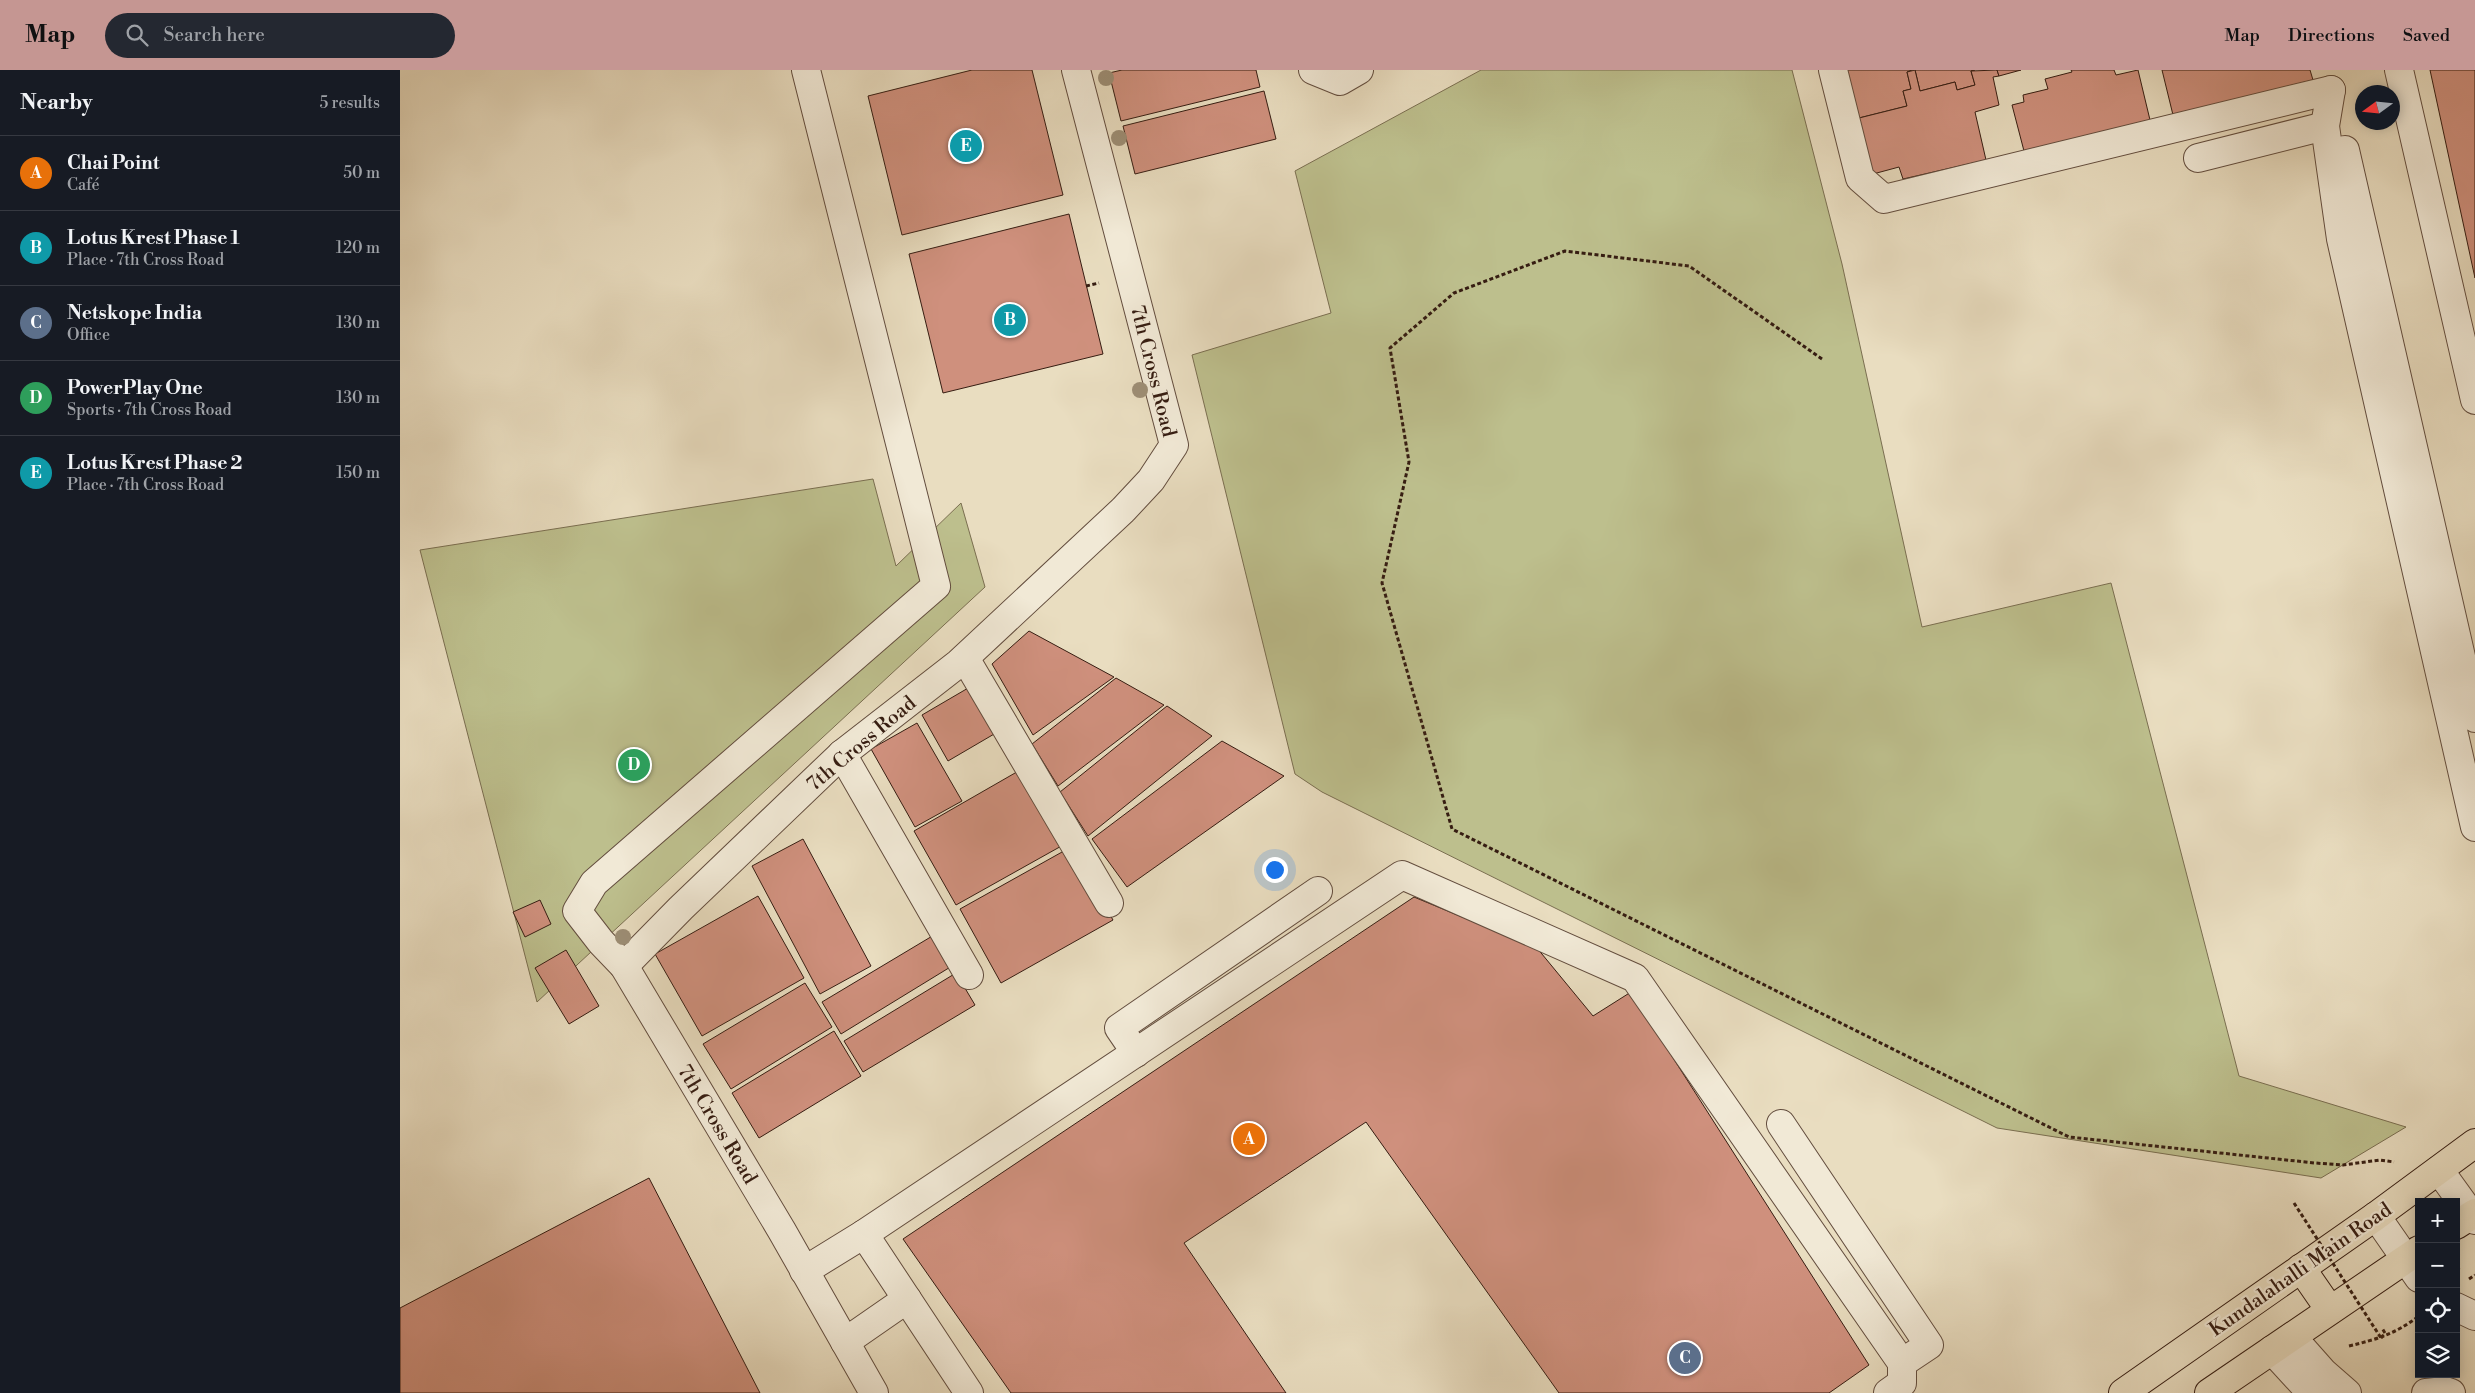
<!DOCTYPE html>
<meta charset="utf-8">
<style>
body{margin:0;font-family:"Libre Bodoni",serif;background:#242831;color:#f1f3f6}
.controls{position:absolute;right:15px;bottom:15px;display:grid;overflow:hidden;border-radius:0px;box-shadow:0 2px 12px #0003}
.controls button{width:45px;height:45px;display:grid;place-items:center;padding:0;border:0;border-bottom:1px solid #363941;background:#171b24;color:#f1f3f6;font:25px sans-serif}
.compass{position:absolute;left:1955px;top:15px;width:45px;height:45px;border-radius:50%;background:#171b24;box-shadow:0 2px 12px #0003;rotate:255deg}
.you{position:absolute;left:874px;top:799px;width:18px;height:18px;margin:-12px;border:4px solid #fff;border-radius:50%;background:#1a73e8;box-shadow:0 0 0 8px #1a73e833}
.badge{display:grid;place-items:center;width:32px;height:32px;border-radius:50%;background:#c59692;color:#fff;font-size:16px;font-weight:700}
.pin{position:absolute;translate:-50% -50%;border:2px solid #fff;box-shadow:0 1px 5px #0006}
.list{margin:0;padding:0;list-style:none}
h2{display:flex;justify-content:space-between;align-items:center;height:65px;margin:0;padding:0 20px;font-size:21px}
h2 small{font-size:16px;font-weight:400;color:#9ea1a6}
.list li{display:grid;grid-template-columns:32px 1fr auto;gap:15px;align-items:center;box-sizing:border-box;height:75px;padding:0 20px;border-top:1px solid #363941}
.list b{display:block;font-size:19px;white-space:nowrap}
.list p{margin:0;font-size:16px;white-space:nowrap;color:#9ea1a6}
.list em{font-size:16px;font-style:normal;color:#9ea1a6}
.icon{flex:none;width:28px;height:28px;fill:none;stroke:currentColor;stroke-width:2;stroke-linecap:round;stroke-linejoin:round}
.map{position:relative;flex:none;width:2075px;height:1323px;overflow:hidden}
header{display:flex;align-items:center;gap:30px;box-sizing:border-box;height:70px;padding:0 25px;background:#c59692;color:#111}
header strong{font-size:24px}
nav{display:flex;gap:28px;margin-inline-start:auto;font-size:18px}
.search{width:350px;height:45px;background:#242831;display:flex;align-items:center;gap:12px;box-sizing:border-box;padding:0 18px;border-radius:28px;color:#9ea1a6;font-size:19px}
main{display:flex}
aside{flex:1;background:#171b24}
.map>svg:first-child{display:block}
.green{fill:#bdbf8d;stroke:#7a6e50}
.building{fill:#cf907d;stroke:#361d12}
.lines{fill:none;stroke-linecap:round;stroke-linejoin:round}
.minor-casing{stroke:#634d3e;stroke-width:30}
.major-casing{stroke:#361d12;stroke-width:30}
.path{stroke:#361d12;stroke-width:3;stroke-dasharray:4 2.5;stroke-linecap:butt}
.minor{stroke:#f1e9d6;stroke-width:28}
.major{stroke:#e9ddc0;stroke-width:28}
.path-bridge{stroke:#361d12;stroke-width:3;stroke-dasharray:4 2.5;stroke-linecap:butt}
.tree{fill:#9d8e75}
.labels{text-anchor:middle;stroke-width:4.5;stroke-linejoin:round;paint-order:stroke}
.street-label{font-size:20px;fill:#361d12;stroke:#f1e9d6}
</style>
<header>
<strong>Map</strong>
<div class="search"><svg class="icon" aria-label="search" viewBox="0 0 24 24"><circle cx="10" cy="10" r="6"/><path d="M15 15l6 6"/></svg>Search here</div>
<nav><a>Map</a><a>Directions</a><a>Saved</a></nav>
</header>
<main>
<aside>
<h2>Nearby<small>5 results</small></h2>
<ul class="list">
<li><span class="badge" style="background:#e8710a">A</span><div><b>Chai Point</b><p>Café</p></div><em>50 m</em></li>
<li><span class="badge" style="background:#0f9aa8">B</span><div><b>Lotus Krest Phase 1</b><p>Place · 7th Cross Road</p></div><em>120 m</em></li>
<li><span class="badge" style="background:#5c6f8a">C</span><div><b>Netskope India</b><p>Office</p></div><em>130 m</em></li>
<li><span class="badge" style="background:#2e9e5b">D</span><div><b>PowerPlay One</b><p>Sports · 7th Cross Road</p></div><em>130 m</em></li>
<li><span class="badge" style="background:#0f9aa8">E</span><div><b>Lotus Krest Phase 2</b><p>Place · 7th Cross Road</p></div><em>150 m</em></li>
</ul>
</aside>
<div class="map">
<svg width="2075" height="1323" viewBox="0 0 2075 1323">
<rect width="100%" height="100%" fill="#e9ddc0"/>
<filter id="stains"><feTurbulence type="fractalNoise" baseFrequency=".004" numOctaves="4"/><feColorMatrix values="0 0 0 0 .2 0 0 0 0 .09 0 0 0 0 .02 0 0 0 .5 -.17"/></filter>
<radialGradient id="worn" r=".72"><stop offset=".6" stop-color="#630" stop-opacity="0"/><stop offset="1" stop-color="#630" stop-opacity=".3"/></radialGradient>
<g class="green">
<polygon points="1081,0 1392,0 1442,194 1522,557 1711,513 1839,1006 2006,1057 1921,1108 1597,1058 922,722 895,704 792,285 931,243 895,101"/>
<polygon points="473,409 496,496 561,433 585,517 137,932 20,480"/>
</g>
<g class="building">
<polygon points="572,0 632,0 663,125 502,165 468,26"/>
<polygon points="722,0 856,0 860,17 721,51 709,3"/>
<polygon points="1447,0 1512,0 1507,2 1511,19 1503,21 1507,36 1459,48"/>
<polygon points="1515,0 1575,0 1571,1 1575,15 1557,20 1555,12 1520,21"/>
<polygon points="1515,0 1520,21 1555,12 1557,20 1575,15 1571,1 1597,0 1599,6 1593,7 1599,35 1575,42 1586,90 1503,109 1499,97 1473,104 1459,48 1507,36 1503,21 1511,19 1507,2"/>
<polygon points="1597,0 1621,0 1599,6"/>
<polygon points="1671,0 1714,0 1716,5 1738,0 1750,50 1624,81 1612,35 1624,32 1623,25 1648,19 1645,9 1672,2"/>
<polygon points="1762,0 1910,0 1913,10 1773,45"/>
<polygon points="2030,0 2075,0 2075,208"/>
<polygon points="864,21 876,69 735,104 723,56"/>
<polygon points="669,144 703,284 543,323 509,184"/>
<polygon points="629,561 714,607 633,665 592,594"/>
<polygon points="716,608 764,635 658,716 632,674"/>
<polygon points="575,614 601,660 548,691 522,645"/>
<polygon points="767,636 812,666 688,766 660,722"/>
<polygon points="517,653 562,731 515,757 471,679"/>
<polygon points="822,671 884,706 727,817 692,769"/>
<polygon points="622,699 665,774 556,835 514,761"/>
<polygon points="403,769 471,896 420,924 352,796"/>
<polygon points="671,777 713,850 601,913 560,839"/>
<polygon points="358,826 404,908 302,966 255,884"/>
<polygon points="1014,827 1137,878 1193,946 1231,922 1469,1295 1429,1323 1159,1323 966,1052 784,1173 886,1323 611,1323 503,1169"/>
<polygon points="140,830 151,854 125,867 113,842"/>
<polygon points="534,865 552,896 441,964 422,932"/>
<polygon points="166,880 199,936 169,954 135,898"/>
<polygon points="556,903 575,935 463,1002 444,971"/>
<polygon points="405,913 432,957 331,1019 303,974"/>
<polygon points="434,961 461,1006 359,1068 332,1023"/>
<polygon points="249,1108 360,1323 0,1323 0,1238"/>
</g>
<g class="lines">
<defs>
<g id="minor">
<polyline points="406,0 536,516 194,813 177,841 201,872 224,896 382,1161 474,1323"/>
<polyline points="913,0 940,11 959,0"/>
<polyline points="1433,0 1460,108 1484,129 1931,20"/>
<polyline points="1999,0 2075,330"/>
<polyline points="1931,20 1925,56 1941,169 2075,757"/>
<polyline points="1945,80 2075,648"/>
<polyline points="1798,88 1925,56"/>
<polyline points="565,588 709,833"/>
<polyline points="442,684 569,905"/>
<polyline points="224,896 281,838 442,684 559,593 723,440 751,410 774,375 676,0"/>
<polyline points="736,983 719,958 918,821"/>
<polyline points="1381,1054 1529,1275 1502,1293"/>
<polyline points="2039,1100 2075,1150"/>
<polyline points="1976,1146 2019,1208"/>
<polyline points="404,1201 464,1164"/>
<polyline points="2056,1237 2075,1246"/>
<polyline points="1892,1267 1923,1302 1947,1323"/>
<polyline points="445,1272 507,1229"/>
<polyline points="1872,1280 1905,1316 1915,1323"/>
<polyline points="569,1323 464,1164 1002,805 1235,908 1502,1293 1502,1313 1488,1323"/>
<polyline points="2026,1323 2045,1321 2051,1323"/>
</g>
<g id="major">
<polyline points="2056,1155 2075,1143"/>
<polyline points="1901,1198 1930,1240"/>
<polyline points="1723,1323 1976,1146 2075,1073"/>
<polyline points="1809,1323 2019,1180"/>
</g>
</defs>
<use href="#minor" class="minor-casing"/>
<use href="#major" class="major-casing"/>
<g class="path">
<polyline points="686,216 699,213"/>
<polyline points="1422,289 1289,196 1165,181 1054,223 990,278 1009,392 982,513 1052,759 1669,1067 1915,1093 1943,1095 1980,1090 1994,1092"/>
<polyline points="2056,1199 2061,1197"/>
<polyline points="2069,1209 2075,1205"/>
<polyline points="1981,1268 1985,1263 1982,1258"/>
<path d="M1949 1276C1978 1269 1995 1264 2019 1246"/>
</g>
<use href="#minor" class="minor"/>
<use href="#major" class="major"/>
<polyline class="path-bridge" points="1894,1133 1981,1268"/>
</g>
<g class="tree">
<circle cx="706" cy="8" r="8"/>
<circle cx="719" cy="68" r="8"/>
<circle cx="740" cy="320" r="8"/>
<circle cx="223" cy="867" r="8"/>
</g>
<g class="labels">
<g class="street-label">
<text transform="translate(754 301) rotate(76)" y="7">7th Cross Road</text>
<text transform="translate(461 673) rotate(-40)" y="7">7th Cross Road</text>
<text transform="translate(318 1054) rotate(59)" y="7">7th Cross Road</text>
<text transform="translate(1900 1199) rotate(-35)" y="7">Kundalahalli Main Road</text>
</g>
</g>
<rect width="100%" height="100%" filter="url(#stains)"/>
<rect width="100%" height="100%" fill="url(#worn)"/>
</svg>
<div class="controls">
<button>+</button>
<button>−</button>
<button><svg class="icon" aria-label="locate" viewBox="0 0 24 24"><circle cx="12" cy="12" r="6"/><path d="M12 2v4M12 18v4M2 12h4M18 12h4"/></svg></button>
<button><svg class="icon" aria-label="layers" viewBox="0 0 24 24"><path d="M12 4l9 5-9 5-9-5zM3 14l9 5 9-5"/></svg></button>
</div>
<svg class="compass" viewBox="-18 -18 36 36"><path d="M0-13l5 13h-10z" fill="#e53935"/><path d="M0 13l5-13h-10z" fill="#9ea1a6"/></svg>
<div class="you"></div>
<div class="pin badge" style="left:849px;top:1069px;background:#e8710a">A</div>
<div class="pin badge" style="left:610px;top:250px;background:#0f9aa8">B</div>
<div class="pin badge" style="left:1285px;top:1288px;background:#5c6f8a">C</div>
<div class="pin badge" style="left:234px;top:695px;background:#2e9e5b">D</div>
<div class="pin badge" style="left:566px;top:76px;background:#0f9aa8">E</div>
</div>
</main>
